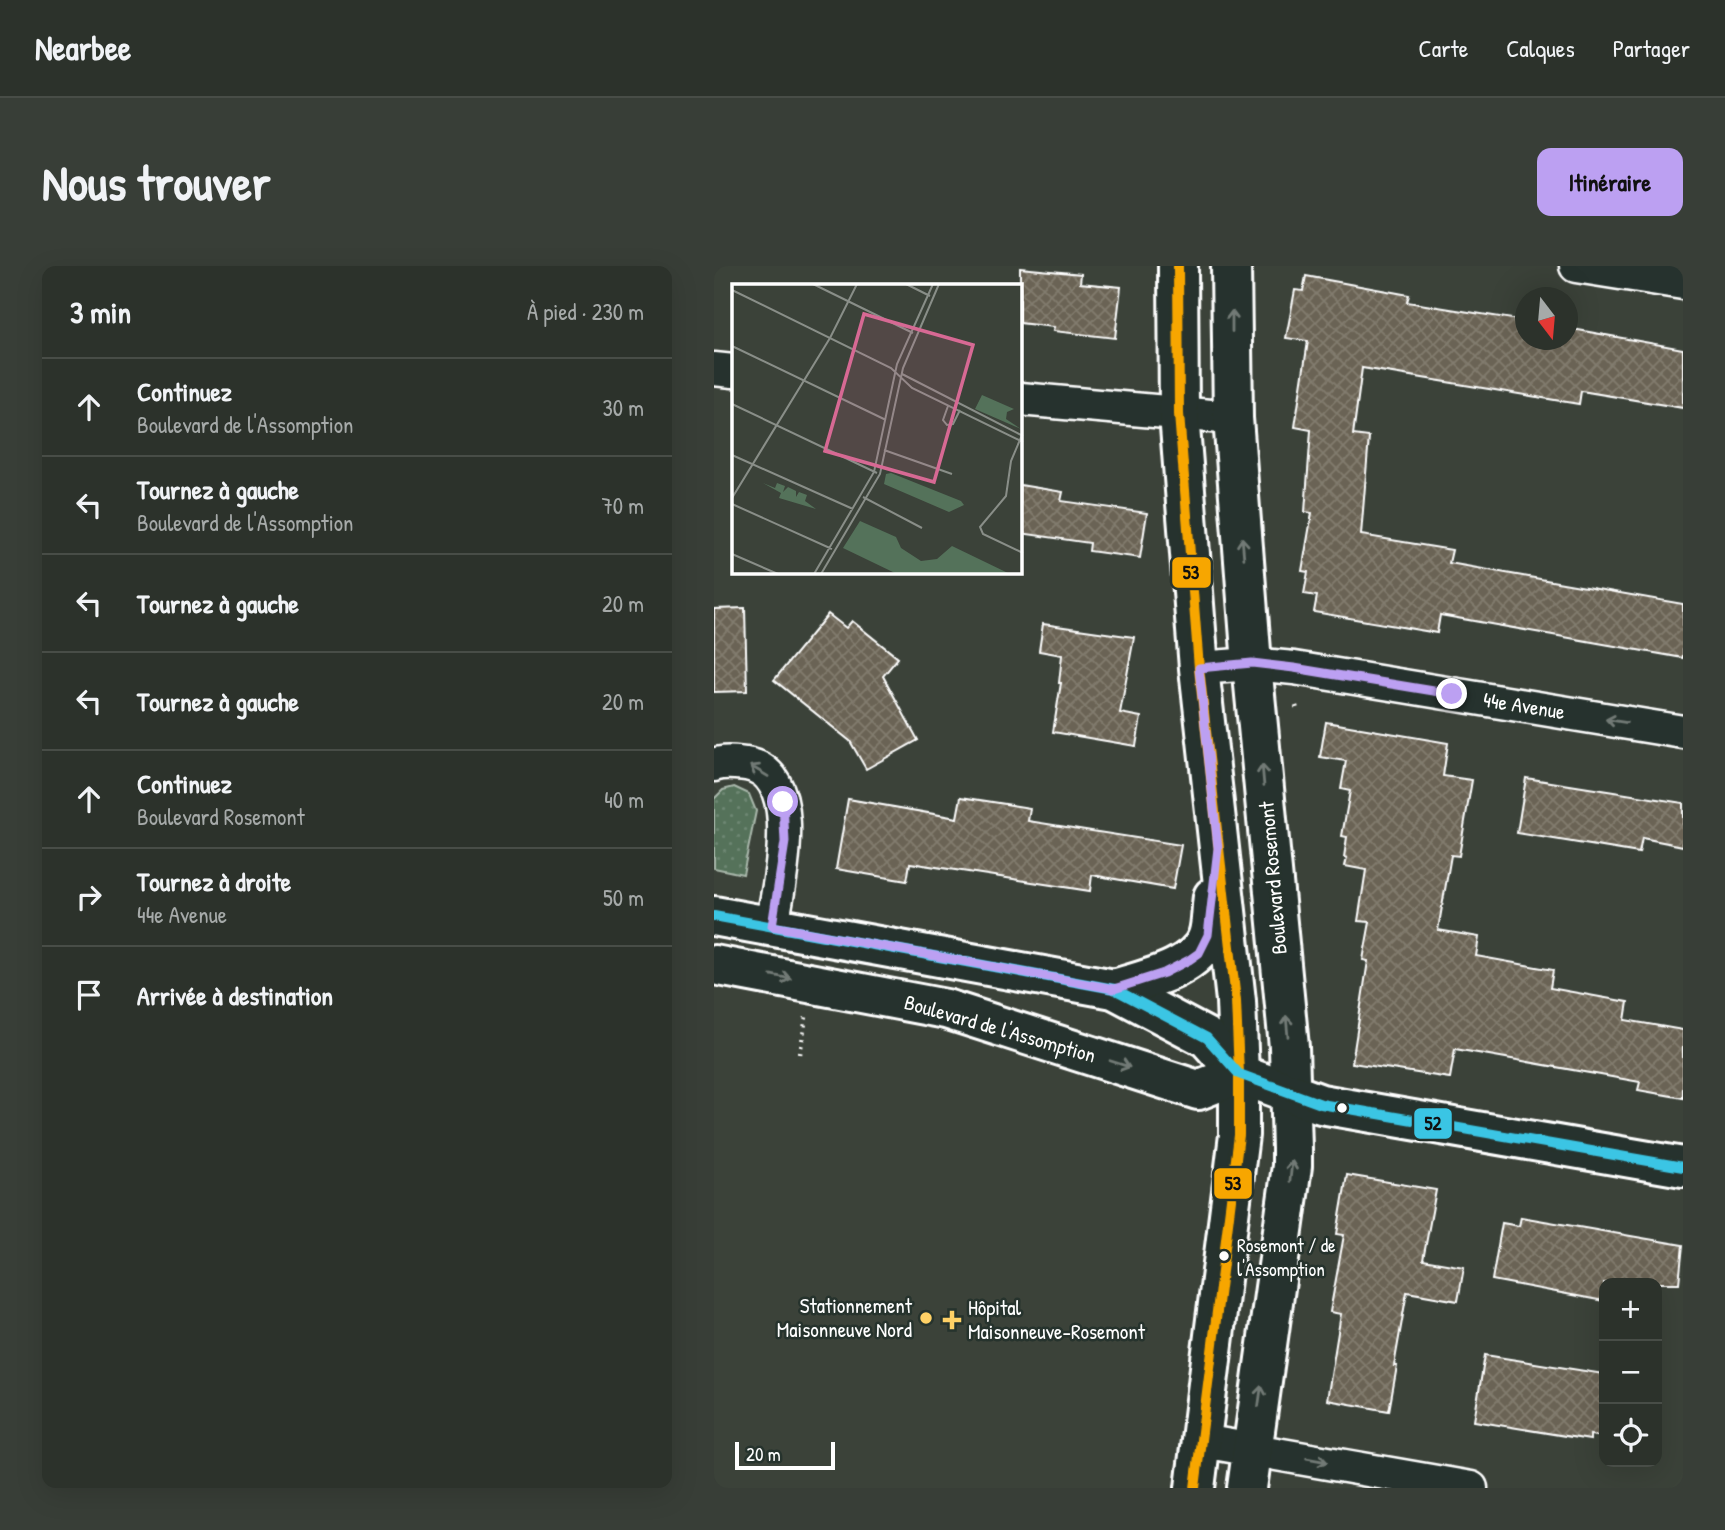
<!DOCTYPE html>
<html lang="fr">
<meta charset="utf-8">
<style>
body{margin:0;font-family:"Patrick Hand",sans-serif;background:#383e37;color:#f1f3f6}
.controls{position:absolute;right:21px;bottom:21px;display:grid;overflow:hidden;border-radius:14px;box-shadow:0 7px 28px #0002}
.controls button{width:63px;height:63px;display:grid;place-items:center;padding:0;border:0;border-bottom:2px solid #484d47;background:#2c322b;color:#f1f3f6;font:35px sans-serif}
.compass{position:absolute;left:801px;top:21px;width:63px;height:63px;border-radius:50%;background:#2c322b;box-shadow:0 7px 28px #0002;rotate:164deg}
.scale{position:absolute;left:21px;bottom:18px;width:100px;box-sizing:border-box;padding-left:7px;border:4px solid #fff;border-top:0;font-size:19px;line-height:24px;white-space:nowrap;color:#fff;-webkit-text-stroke:5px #26332d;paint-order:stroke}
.stop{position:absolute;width:21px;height:21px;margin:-16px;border:5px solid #bca0f2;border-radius:50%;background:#fff}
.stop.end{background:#bca0f2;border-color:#fff;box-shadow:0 2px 7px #0008}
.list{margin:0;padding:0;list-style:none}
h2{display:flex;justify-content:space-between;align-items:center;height:91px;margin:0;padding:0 28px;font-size:30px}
h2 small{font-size:23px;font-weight:400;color:#a6aaa9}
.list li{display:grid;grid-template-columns:46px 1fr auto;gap:21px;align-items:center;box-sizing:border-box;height:98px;padding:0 28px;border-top:2px solid #484d47}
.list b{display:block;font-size:26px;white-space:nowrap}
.list p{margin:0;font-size:23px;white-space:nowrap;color:#a6aaa9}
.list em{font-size:23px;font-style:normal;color:#a6aaa9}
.icon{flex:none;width:38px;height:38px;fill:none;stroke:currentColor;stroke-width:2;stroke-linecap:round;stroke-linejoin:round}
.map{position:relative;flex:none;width:969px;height:1222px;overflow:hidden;border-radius:14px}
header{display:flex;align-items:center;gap:42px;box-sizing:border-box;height:98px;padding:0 35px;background:#2c322b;border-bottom:2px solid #484d47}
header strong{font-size:33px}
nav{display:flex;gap:38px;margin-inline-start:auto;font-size:24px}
.intro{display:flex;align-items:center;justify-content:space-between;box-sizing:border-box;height:168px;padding:0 42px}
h1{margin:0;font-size:49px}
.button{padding:18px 32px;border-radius:14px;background:#bca0f2;color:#111;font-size:24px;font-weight:700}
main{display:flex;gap:42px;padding:0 42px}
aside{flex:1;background:#2c322b;border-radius:14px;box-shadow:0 7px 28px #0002}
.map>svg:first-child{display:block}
.grass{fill:url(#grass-dots);stroke:#aab8ac;stroke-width:2}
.building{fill:url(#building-cross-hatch);stroke:#fff;stroke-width:2}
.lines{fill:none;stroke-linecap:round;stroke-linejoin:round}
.street-casing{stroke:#fff;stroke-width:37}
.secondary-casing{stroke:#fff;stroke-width:44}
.path{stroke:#fff;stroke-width:4.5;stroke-dasharray:2 5;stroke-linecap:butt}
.street{stroke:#26332d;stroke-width:32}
.secondary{stroke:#26332d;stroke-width:38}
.bus-1-casing{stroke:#26332d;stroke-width:16}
.bus-2-casing{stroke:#26332d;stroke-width:16}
.bus-1{stroke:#f7a600;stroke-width:10}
.bus-2{stroke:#3ac5e4;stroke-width:10}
.oneway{stroke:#727a76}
.route{stroke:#bca0f2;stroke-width:9}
.bus-dot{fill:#fff;stroke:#26332d;stroke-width:2.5}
.poi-dot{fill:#ffd166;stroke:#26332d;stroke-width:2.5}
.labels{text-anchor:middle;stroke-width:5;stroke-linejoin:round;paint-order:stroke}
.bus-label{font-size:19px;fill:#fff;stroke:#26332d;text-anchor:start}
.street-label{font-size:21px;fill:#fff;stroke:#26332d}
.poi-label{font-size:21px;fill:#fff;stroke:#26332d;text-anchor:end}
.inset-road{fill:none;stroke:#898e88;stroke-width:2}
.view{fill:#d76994;fill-opacity:0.15;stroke:#d76994;stroke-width:3.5}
.inset-edge{fill:none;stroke:#fff;stroke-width:3.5}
.line-badge{stroke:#26332d;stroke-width:2.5}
.pale-badge-label{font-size:19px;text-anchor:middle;font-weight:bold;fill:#111}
</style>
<header>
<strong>Nearbee</strong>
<nav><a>Carte</a><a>Calques</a><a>Partager</a></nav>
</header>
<div class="intro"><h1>Nous trouver</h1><a class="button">Itinéraire</a></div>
<main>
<aside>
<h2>3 min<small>À pied · 230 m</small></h2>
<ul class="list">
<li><svg class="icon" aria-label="ahead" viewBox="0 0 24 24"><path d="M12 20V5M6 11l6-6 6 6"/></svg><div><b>Continuez</b><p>Boulevard de l'Assomption</p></div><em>30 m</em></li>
<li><svg class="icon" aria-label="left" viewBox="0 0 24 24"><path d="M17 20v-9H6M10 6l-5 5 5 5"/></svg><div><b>Tournez à gauche</b><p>Boulevard de l'Assomption</p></div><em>70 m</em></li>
<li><svg class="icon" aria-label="left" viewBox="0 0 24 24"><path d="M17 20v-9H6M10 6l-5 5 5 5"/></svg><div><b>Tournez à gauche</b></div><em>20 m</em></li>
<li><svg class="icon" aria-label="left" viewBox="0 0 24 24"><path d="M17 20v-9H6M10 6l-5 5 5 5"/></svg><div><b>Tournez à gauche</b></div><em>20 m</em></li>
<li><svg class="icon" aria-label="ahead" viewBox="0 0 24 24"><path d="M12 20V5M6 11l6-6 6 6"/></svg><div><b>Continuez</b><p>Boulevard Rosemont</p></div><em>40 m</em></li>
<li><svg class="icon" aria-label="right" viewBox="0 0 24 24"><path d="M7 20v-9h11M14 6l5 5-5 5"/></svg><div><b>Tournez à droite</b><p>44e Avenue</p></div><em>50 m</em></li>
<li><svg class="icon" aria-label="arrive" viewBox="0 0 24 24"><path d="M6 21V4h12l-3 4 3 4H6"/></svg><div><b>Arrivée à destination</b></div></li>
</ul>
</aside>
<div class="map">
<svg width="969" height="1222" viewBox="0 0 969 1222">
<defs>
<pattern id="grass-dots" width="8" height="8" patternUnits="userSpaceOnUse" patternTransform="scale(1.75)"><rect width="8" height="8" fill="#54725a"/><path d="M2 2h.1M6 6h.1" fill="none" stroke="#6e8773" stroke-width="1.8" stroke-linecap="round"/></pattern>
<pattern id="building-cross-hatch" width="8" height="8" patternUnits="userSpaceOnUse" patternTransform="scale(1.75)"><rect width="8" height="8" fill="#6b6454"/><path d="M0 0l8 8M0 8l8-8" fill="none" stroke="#817b6e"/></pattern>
</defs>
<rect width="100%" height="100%" fill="#3b4239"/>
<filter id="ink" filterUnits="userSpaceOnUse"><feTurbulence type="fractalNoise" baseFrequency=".0143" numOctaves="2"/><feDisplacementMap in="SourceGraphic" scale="14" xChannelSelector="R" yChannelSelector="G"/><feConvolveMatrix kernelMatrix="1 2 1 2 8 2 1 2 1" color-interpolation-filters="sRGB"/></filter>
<g filter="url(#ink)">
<polygon class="grass" points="20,521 35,528 42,545 29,608 0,602 0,533 9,524"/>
<g class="building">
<polygon points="306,2 367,8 366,17 407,21 401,72 339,65 340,61 306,57"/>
<polygon points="592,10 695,29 693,36 811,55 811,74 853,74 853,62 969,83 969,142 867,125 865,138 648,102 639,169 655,171 647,269 738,284 735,297 969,338 969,392 726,349 723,367 600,346 603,330 590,328 594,306 588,305 598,247 591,246 597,164 581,161 594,75 572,72 581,24 589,25"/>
<polygon points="306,219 349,226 347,235 433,247 426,292 375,285 376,277 306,267"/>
<polygon points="31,342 33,425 0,426 0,343"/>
<polygon points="114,348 132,362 138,355 184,392 169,410 204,474 152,503 136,475 60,414"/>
<polygon points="329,358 420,371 406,447 427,451 422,480 339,466 347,417 345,417 348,389 325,385"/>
<polygon points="612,456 734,477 729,510 758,514 745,590 737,589 724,664 765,671 762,690 839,704 836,722 914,736 911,754 969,764 969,832 924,824 926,816 741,783 736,812 638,797 654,695 649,694 656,656 644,655 652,604 631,600 633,592 630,591 633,571 628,570 636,525 627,523 632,495 606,491"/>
<polygon points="812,512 969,537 969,580 928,572 925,587 803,567"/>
<polygon points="247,531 316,542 314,555 467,579 459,623 378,609 376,625 196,597 193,615 122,603 134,533 243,552"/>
<polygon points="633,909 722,924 709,994 750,1001 744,1035 693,1026 680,1100 683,1100 675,1145 613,1134 627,1048 616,1046 630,969 623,968"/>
<polygon points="807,951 969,979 965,1017 890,1017 890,1035 778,1014 788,957 805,960"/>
<polygon points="771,1089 890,1108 890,1171 876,1169 876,1174 760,1155"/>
</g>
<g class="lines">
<defs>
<g id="street">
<polyline points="862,0 969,17"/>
<polyline points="0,103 19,105"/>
<polyline points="306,133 519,152"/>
<polyline points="485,402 538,398 580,402 969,466"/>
<path d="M0 499C10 495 22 497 32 498 93 507 64 621 58 660"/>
<polyline points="488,1175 757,1222"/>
</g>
<g id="secondary">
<polyline points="464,0 465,148 485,402 522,735 525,808 525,869 481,1222"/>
<polyline points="517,0 519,152 538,398 575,781 578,883 578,900 533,1222"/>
<polyline points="0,650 400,723 493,772 525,808 607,838 969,901"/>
<polyline points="0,699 232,743 484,824 525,808"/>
<path d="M400 723C429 714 483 703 494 670 498 658 497 643 499 631"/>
</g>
</defs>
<use href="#street" class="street-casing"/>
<use href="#secondary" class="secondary-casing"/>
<g class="path">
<polyline points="582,440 583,443"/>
<polyline points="86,788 92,751"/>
</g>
<use href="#street" class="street"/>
<use href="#secondary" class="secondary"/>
<defs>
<polyline id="bus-1" points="464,0 465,148 485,402 522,735 525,808 525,869 481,1222"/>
<polyline id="bus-2" points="0,650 400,723 493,772 525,808 607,838 969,901"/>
</defs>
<use href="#bus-1" class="bus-1-casing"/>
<use href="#bus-2" class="bus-2-casing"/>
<use href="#bus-1" class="bus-1"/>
<use href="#bus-2" class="bus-2"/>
</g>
<defs><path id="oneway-shaft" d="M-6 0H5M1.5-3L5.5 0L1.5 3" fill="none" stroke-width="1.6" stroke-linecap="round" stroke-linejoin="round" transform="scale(1.75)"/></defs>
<g class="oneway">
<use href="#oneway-shaft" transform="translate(518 55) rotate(-90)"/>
<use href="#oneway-shaft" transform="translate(529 282) rotate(-95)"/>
<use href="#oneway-shaft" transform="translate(902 455) rotate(-171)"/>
<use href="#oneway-shaft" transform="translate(45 505) rotate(-149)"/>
<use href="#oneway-shaft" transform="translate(549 509) rotate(-95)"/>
<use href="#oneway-shaft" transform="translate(67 711) rotate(11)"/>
<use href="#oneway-shaft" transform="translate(573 760) rotate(-95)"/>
<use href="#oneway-shaft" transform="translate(406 798) rotate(18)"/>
<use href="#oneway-shaft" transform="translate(577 905) rotate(-84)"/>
<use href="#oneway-shaft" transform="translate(546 1130) rotate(-82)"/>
<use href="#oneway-shaft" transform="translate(603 1194) rotate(10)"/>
</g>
</g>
<g class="lines" filter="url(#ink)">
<polyline class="route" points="69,536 71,576 58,660 400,723 450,707 475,694 485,687 494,669 504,582 485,402 538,397 580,402 738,428"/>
</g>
<g class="bus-dot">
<circle cx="628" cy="842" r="6"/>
<circle cx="510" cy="990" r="6"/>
</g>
<g class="poi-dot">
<circle cx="212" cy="1052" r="7"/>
<path d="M234.5 1043.5h7v7h7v7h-7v7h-7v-7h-7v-7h7z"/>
</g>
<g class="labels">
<g class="bus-label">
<text x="523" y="986">Rosemont / de<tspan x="523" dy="24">l'Assomption</tspan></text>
</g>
<g class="street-label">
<text transform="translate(810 440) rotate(9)" y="7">44e Avenue</text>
<text transform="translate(559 612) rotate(-95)" y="7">Boulevard Rosemont</text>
<text transform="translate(286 763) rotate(16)" y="7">Boulevard de l'Assomption</text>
</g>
<g class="poi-label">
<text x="198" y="1047">Stationnement<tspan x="198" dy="24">Maisonneuve Nord</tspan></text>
<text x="254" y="1049" text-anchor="start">Hôpital<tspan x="254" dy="24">Maisonneuve-Rosemont</tspan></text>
</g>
</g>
<g transform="translate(18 18)">
<rect width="290" height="290" fill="#3b4239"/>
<path d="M250 111 282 125 275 128 274 135 289 145 243 125Z" fill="#54725a"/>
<path d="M159 189 229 217 232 221 217 228 152 200 154 190ZM128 237 164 253 169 264 189 277 205 275 220 262 278 290H165L111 264Z" fill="#54725a"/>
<path d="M31 199 43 204 45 199 53 202 51 208 56 203 64 207V213L67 208 75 211 73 217 84 225 47 214 49 209Z" fill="#54725a"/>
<path class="inset-road" d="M81 0 181 49M174 0 198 12M0 6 159 84 180 104 291 158M0 62 154 136M170 90 291 152M0 120 145 189M216 122 211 136 215 141 221 140 228 126M290 151 279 177 274 212 248 243 251 250 291 269M152 166 220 190M0 171 121 225M131 213 190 244M0 214 98 54 125 0M0 220 100 265M0 270 46 290M82 290 142 188 165 80 201 0M89 290 148 190 171 84 207 0"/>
<path class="view" d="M132 30 241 61 202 198 93 167Z"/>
<rect width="290" height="290" class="inset-edge"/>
</g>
<g class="line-badge">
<rect x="457" y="290" width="41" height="33" rx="7" fill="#f7a600"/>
<rect x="699" y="841" width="40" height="33" rx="7" fill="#3ac5e4"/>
<rect x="499" y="901" width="40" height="33" rx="7" fill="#f7a600"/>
</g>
<g class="pale-badge-label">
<text x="477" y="313">53</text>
<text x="719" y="864">52</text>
<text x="519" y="924">53</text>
</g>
</svg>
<div class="controls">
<button>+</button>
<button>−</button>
<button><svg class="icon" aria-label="locate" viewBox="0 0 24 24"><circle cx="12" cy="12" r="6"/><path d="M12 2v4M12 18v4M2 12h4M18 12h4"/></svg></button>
</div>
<svg class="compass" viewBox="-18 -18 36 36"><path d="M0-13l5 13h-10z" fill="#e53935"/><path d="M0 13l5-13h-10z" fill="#a6aaa9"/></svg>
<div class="scale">20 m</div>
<div class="stop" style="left:69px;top:536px"></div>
<div class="stop end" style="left:738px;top:428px"></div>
</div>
</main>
